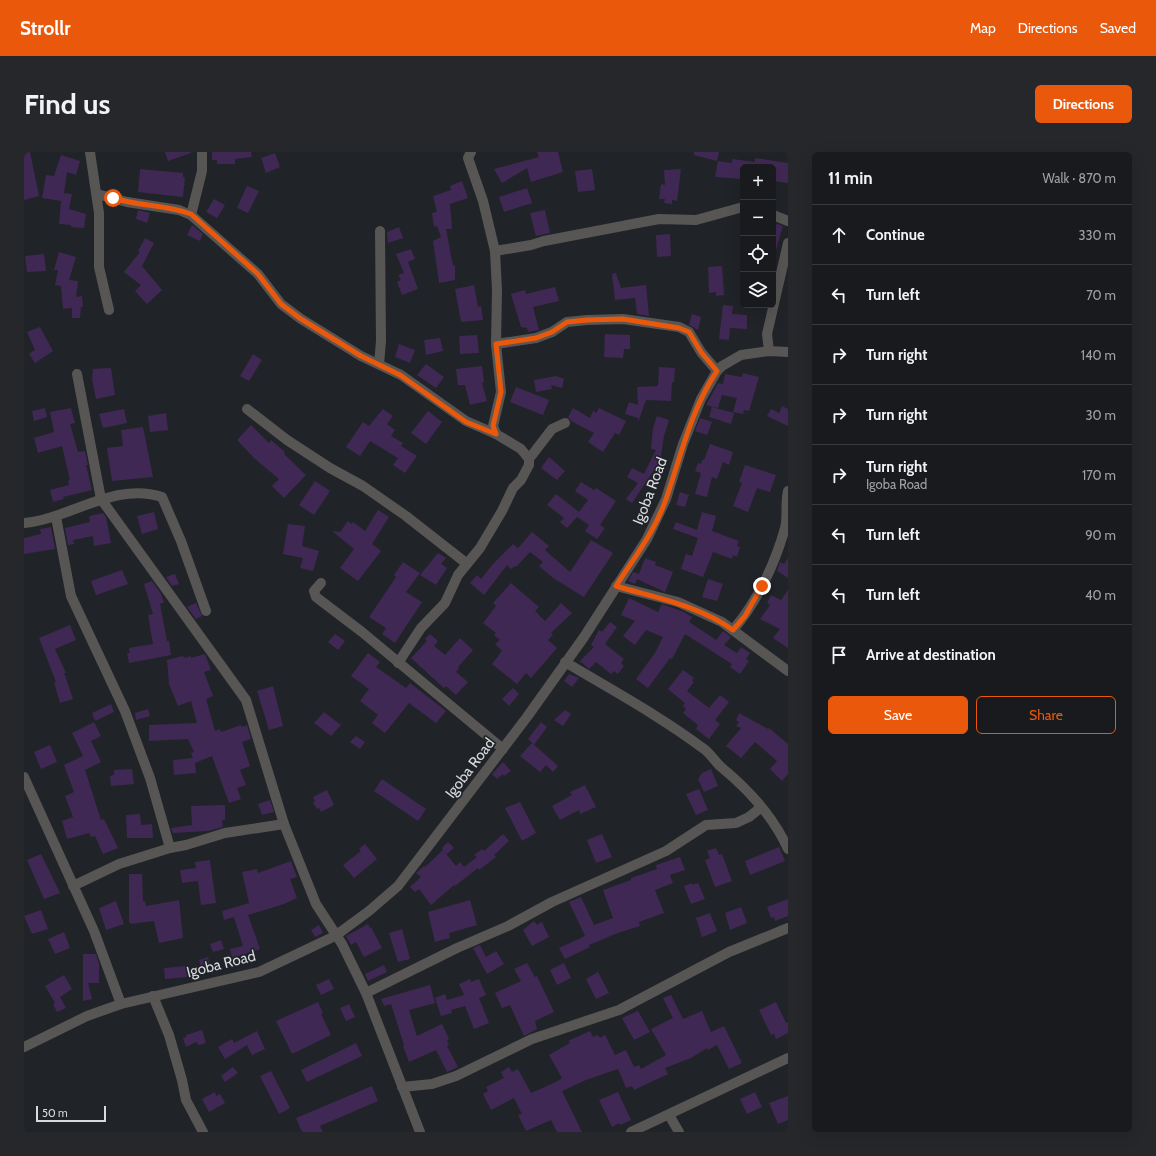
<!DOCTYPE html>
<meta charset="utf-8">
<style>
body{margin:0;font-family:Cabin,sans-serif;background:#25272b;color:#f1f3f6}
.controls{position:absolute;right:12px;top:12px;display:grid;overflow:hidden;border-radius:6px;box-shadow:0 4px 16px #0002}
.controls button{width:36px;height:36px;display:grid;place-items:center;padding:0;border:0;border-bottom:1px solid #36383c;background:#181a1e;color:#f1f3f6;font:20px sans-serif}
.scale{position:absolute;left:12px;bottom:10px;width:70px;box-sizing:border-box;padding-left:4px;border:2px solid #d8dadd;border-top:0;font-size:11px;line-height:14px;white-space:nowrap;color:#d8dadd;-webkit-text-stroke:3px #202328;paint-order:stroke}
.stop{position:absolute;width:12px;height:12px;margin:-9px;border:3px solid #ea580c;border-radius:50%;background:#fff}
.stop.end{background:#ea580c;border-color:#fff;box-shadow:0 1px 4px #0008}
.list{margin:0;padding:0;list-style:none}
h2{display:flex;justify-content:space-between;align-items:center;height:52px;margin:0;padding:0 16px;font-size:17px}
h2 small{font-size:13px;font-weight:400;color:#9fa1a4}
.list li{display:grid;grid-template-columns:26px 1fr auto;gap:12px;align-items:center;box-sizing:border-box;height:60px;padding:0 16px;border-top:1px solid #36383c}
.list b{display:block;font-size:15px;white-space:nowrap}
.list p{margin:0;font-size:13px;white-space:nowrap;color:#9fa1a4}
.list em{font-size:13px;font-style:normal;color:#9fa1a4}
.actions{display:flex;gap:8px;padding:12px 16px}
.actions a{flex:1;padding:9px 0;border:1px solid #ea580c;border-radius:6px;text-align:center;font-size:14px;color:#ea580c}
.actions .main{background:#ea580c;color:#fff}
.icon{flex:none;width:22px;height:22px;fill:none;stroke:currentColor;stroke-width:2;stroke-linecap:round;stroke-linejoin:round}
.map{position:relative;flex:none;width:764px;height:980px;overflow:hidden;border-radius:6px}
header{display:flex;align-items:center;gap:24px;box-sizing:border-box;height:56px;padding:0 20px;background:#ea580c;color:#fff}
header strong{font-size:19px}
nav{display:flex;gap:22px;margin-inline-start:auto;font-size:14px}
.intro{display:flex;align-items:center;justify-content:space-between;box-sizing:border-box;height:96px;padding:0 24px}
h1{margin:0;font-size:28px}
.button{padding:10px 18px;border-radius:6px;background:#ea580c;color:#fff;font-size:14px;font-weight:700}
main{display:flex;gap:24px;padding:0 24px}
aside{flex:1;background:#181a1e;border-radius:6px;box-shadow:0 4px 16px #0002}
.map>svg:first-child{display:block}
.building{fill:#402854}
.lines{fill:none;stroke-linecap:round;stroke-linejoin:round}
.minor{stroke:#585654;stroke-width:10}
.tertiary{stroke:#585654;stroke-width:10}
.route{stroke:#ea580c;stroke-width:5}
.labels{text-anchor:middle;stroke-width:3.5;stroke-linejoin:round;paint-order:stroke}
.street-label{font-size:15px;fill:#d8dadd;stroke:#202328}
</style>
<header>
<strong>Strollr</strong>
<nav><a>Map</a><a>Directions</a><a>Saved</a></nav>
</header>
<div class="intro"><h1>Find us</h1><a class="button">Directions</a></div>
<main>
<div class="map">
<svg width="764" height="980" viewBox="0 0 764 980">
<rect width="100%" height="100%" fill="#202328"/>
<g class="building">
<polygon points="0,0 6,0 15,44 0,48"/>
<polygon points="141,0 167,0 167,1 144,9"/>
<polygon points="188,0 227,0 228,5 211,7 211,12 193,12 193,8 188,8"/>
<polygon points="513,0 534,0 539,20 507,30 503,16 478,31 470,17 515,5"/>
<polygon points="670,0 695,0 693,9 670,3"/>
<polygon points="251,1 256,15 242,21 237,6"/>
<polygon points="37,3 56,9 52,23 43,20 40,41 48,42 45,57 62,62 60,76 47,75 47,73 35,72 37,49 18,46 22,23 30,24"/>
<polygon points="731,6 764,11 764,31 749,29 749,15 718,15 717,27 691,25 694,9 708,11 708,7 731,10"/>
<polygon points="116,17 159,21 159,25 161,25 159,45 114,40"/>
<polygon points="568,17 571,38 554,40 551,19"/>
<polygon points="657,17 653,49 648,48 648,52 640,51 641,47 635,47 637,32 641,33 640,18"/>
<polygon points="438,29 444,46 426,52 428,77 422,77 429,114 431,113 431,128 415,131 409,89 417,85 413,74 410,75 408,61 413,60 409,44 427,38 426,34"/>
<polygon points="223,34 235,39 224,61 213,56"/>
<polygon points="503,36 508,51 480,60 475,45"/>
<polygon points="190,47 201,53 193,66 182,60"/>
<polygon points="114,58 126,61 123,71 112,67"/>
<polygon points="521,58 526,81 512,84 506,61"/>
<polygon points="751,71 759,74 752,98 749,98"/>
<polygon points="168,73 179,82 176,89 163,83"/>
<polygon points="375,75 379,86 364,91 363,80"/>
<polygon points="646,82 647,104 633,105 632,83"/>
<polygon points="121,86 130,91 118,114 138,138 123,152 111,139 117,133 100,120 116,100 114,99"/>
<polygon points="387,97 391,107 384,110 394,137 378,143 373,130 377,128 374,123 380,121 372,102"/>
<polygon points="35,100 52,105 45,128 54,129 52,145 58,144 59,155 57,155 56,166 48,166 48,156 39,157 37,134 31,133 34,118 30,118"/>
<polygon points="20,102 22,119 3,120 1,104"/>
<polygon points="698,114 700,143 692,144 692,140 685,141 684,115"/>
<polygon points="592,121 597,136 622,133 625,164 613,162 611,146 591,148 588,122"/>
<polygon points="450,133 454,155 457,154 459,168 437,170 431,137"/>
<polygon points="531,135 535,149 509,155 515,178 504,180 503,176 497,175 487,142 501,138 502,142"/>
<polygon points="699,153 709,154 708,162 723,163 723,177 706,176 705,188 695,187"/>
<polygon points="668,162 677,165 674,178 665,173"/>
<polygon points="16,175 29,199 11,211 5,202 11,198 3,180"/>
<polygon points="581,182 606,183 606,197 600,197 599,206 580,205"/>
<polygon points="453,183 455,201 436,202 435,184"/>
<polygon points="416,186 419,199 402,203 400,188"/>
<polygon points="375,192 391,198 386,211 371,205"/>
<polygon points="229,202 238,208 225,229 216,224"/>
<polygon points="402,212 420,225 412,236 393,223"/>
<polygon points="458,214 460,230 458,231 463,249 446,253 441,233 434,233 432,217"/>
<polygon points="635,215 651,216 650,230 648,230 647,249 622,248 614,270 614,266 601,262 605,250 614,253 613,235 634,234"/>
<polygon points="87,216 91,243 72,247 68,227 69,217"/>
<polygon points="719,221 735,225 725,259 720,258 719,262 709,260 713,246 698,243 694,256 682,253 694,231 699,232 701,222 718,225"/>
<polygon points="532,224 540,227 538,236 527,233 528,237 512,240 510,228"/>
<polygon points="492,235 525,248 519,263 486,250"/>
<polygon points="758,254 764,257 764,274 743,264 747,257 755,261"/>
<polygon points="688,255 710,261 707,272 685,265"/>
<polygon points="21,256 23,265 10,269 8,259"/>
<polygon points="47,256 51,271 46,272 54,300 61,299 64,313 62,313 68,338 39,345 40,347 29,350 26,338 45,333 44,329 46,328 38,294 14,301 10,286 30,280 26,260"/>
<polygon points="549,256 566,266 569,259 572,261 575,256 602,269 595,283 591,281 579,300 564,290 570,281 547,269 544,265"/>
<polygon points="100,257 103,271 79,276 75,262"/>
<polygon points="359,257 369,264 363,272 371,278 367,284 379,291 377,294 393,304 381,321 369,313 374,306 346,289 336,304 322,295 339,270 345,274"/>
<polygon points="404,259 418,270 402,292 387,281"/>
<polygon points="142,261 144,278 126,280 124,264"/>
<polygon points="633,264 645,268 640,284 637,304 638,305 634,316 632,315 608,351 602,347 614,331 603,325 608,316 620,322 632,298 627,297 629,276"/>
<polygon points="676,266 688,270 683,283 671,279"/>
<polygon points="227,273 245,291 247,288 261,300 260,302 282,323 260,346 248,334 255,327 231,307 213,288"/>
<polygon points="119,275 129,325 88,329 83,296 99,294 97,278"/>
<polygon points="686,292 709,300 705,313 699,310 693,327 688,325 683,345 671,342 677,321 671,319 674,311 677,312 678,308 680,308"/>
<polygon points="525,305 541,319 533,328 517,316"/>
<polygon points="721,313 752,323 746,340 733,336 724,360 709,354 718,331 715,330"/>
<polygon points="291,329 306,339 290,363 275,353"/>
<polygon points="557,330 570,338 572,336 592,349 576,373 581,376 573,387 561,379 565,373 553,365 543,376 536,370 540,366 523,353 532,342 555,360 564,348 551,339"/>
<polygon points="656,340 665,343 661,355 652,353"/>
<polygon points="354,358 365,365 348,392 357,399 334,429 316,416 330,397 308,379 316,380 324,369 327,372 329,370 341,379"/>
<polygon points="130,360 134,377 118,382 113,364"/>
<polygon points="678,360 692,364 688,379 715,389 713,394 716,395 713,405 709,403 708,407 689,400 679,425 657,417 662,402 668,404 674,386 649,377 652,370 673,378"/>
<polygon points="79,361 82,365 87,391 70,394 69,384 49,388 50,392 44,393 41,376 66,370 65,364"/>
<polygon points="264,372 281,374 278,394 295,399 289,419 276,416 279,406 259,402"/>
<polygon points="27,375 31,397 0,402 0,386 17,382 16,377"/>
<polygon points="508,380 525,394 521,398 546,420 567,388 589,401 560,445 529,426 515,414 519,410 506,400 492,415 491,414 487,417 483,413 460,443 446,431 453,423 457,427 468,413 489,392 494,396"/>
<polygon points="414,401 422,406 417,412 423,416 412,433 396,423"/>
<polygon points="621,406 632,410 631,413 649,420 641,440 613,427 611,432 604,429 609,420 615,422"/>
<polygon points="764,406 764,426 753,419 756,410 760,412"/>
<polygon points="379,410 396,421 382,440 398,450 371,491 358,482 362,476 345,465 372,425 370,423"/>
<polygon points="98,418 104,432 72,443 67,429"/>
<polygon points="151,422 155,432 148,434 142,425"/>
<polygon points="684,427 699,432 693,449 678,445"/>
<polygon points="128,429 137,442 140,450 136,452 143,489 145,489 147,503 105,511 103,501 106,501 105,496 129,492 124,463 129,462 120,432"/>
<polygon points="487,431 515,455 511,459 521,469 537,451 548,461 527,481 529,483 524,488 533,496 507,526 502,521 493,532 468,512 478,499 471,492 476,488 470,483 472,481 459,471 472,454 469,451"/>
<polygon points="764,438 764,496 749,486 756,477 736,467 746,453 743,451 747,443 757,448"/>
<polygon points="605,446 634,460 638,452 660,460 668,465 665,470 692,488 699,479 707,485 700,493 713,501 717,495 726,501 722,507 725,509 716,522 706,515 708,512 661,482 648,507 646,506 624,536 612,527 631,501 639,485 622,478 611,493 599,484 611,469 597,463"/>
<polygon points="172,451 178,464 172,467 163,455"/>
<polygon points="586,470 593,475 581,492 600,507 597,511 600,514 594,522 590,519 587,522 572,510 565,517 556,509 570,495 567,493 575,478 578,480"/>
<polygon points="46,473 52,488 31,497 42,521 40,521 49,547 36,551 30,530 32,530 15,486"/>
<polygon points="311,482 321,489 314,498 304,490"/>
<polygon points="406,482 414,489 410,494 421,503 436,486 449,498 434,515 435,516 432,520 444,530 432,543 422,534 420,536 387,506 403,489 401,487"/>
<polygon points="344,501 356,510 352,515 382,536 386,531 422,559 412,571 385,551 361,581 348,571 354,563 336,549 345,537 327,524"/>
<polygon points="181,502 187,518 180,520 189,544 182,547 191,579 196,577 197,580 217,573 218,575 223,573 227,587 218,590 226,614 216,618 222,633 213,636 217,647 205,651 188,604 171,611 172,621 150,623 149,608 169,606 167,601 170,600 164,587 125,589 125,573 173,571 167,549 154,554 145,532 143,508 159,504 160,506 167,504 167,506"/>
<polygon points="659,518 670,526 668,528 670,530 663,539 685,556 696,543 705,550 691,568 696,572 685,587 672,577 674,573 659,561 662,557 659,554 661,551 644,537"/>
<polygon points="545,522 555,526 548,535 540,529"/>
<polygon points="249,534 259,574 245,578 233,539"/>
<polygon points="489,536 495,542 485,554 478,547"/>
<polygon points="87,552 90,560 71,569 68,561"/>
<polygon points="124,557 126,564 112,568 111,561"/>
<polygon points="541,558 547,562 539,574 530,568"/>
<polygon points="300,560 317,573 307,584 290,571"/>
<polygon points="715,561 744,577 745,576 764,592 764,622 758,629 746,617 753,609 731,590 717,606 702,594 717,576 712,574 715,570 712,568"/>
<polygon points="70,570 77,584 67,589 77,610 61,618 77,668 80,667 94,696 79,702 71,684 67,685 65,681 43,687 38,669 49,665 41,644 50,640 40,613 59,604 48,581"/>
<polygon points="517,570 523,575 510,593 504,587"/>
<polygon points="332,584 341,590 336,597 326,590"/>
<polygon points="508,591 534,614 529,620 522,613 516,620 496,604"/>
<polygon points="26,593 33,610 17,617 10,600"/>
<polygon points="479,610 487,619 480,624 479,622 473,627 468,622"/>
<polygon points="108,617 110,632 87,634 86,624 90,623 90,618"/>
<polygon points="687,617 694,634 680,640 674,627 678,621"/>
<polygon points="358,627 402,657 394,669 350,639"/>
<polygon points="561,633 572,655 556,662 555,658 536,668 528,654 548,643 546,640"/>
<polygon points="675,637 684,658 672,663 662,642"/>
<polygon points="303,638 310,653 297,660 295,656 293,657 289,651 291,649 289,645"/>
<polygon points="246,648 250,660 238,663 234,652"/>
<polygon points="496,650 512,681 498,689 481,656"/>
<polygon points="201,653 201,668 198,668 199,675 184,679 149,681 147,676 168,673 167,654"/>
<polygon points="116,662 117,673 128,672 129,686 103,686 102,663"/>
<polygon points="479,682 485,689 470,703 472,705 455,718 454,716 431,734 430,733 407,753 395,737 391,740 386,735 397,725 392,721 400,714 401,715 419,698 418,696 424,690 430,696 423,702 419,698 432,714 436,710 440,715 453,705 450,703 458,697 460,699"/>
<polygon points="578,682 588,705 572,711 563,688"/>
<polygon points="341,692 353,707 330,726 319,713 337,699 335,697"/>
<polygon points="755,695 761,709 726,723 721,709"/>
<polygon points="692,696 695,703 698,702 708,729 691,735 681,708 686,706 683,699"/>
<polygon points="17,702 36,741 20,747 3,708"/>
<polygon points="656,705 661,718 646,723 649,731 631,738 640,761 615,770 616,774 591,782 575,789 565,793 566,795 541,807 535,796 561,784 545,750 557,745 570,773 589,766 579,738 607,728 607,726 633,717 632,713"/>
<polygon points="186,708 192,751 177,753 174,729 158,731 156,718 172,716 171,710"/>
<polygon points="267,709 273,725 266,727 273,746 260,752 224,763 236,797 208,806 206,797 219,794 210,765 200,768 198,759 225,751 218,720 233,717 234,721"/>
<polygon points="105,722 118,722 119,749 121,749 122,754 155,748 159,786 135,791 130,769 107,772 105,770"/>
<polygon points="668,731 668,733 674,731 681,747 667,752 660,734"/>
<polygon points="764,747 764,764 751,769 750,765 747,766 743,755"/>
<polygon points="446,748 453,773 425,781 426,786 411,790 404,760"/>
<polygon points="92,749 100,772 82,778 75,756"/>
<polygon points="717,755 723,771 706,778 701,761"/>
<polygon points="17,758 24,777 8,782 0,764"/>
<polygon points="686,761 693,779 678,785 672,766"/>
<polygon points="510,769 513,773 518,770 525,785 508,794 499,778"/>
<polygon points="344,772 346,776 347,775 358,796 340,805 332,790 327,793 322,784"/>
<polygon points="295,773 299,781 291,785 287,778"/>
<polygon points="378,777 386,807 374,810 365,781"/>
<polygon points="40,780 46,796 31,802 24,787"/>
<polygon points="197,788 200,797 189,800 186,792"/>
<polygon points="456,793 462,805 472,799 480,812 463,822 449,796"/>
<polygon points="59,802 72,802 75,812 75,831 64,831 68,847 59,849"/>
<polygon points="184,805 186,814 177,816 175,808"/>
<polygon points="503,811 511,825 513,824 530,860 511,869 513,877 500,884 486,853 478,856 471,841 497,829 490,817"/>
<polygon points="540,811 547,826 533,833 526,818"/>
<polygon points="360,813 363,820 344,829 341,822"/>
<polygon points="162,814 163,825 141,827 140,816"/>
<polygon points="574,820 585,841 572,847 562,827"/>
<polygon points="40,823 48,837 36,845 42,856 33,860 29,852 31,851 21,834"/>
<polygon points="305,827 310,837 297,843 292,833"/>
<polygon points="446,827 447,830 455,827 462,843 455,846 465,871 450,877 441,854 427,858 428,861 417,864 411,846 421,842 423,848 440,843 435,832"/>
<polygon points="406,833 411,851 385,858 393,884 418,872 425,887 423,888 425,893 423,894 434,915 423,920 412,898 385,910 379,894 380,893 367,852 360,854 357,847"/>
<polygon points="647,843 659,867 678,859 687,880 700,874 718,911 705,917 693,893 684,898 683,896 667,906 641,916 644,922 610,938 608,934 602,936 594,917 562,928 538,939 558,980 533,980 527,968 502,979 494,963 498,962 490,946 467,958 459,942 464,939 462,935 480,926 477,920 485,915 488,920 494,917 507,941 534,929 538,926 525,903 546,891 544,889 566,879 569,885 574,883 576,886 581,883 591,903 602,898 610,915 615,913 617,917 642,903 627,877 649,866 639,846"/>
<polygon points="294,850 299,861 297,862 307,883 268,902 252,869"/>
<polygon points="752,850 762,871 764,870 764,881 752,887 750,882 747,883 735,858"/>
<polygon points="325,852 331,865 322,869 316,856"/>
<polygon points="614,859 626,880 610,888 598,866"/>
<polygon points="178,878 182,891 175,893 172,890 162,895 159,886 162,885 162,883"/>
<polygon points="233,879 241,897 228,903 223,893 201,907 194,895 208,887 210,891"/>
<polygon points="332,891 338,904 283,930 277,918"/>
<polygon points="209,915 214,921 201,930 197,924"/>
<polygon points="247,919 266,956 255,962 236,924"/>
<polygon points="348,934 354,949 296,974 299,980 278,980 272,966"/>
<polygon points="191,940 192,944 196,942 201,951 185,960 178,947"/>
<polygon points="594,940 607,968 596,973 595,971 588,975 575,948"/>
<polygon points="731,940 738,955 723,962 716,947"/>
<polygon points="764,944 764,968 754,972 745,951"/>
</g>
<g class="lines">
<g class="minor">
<polyline points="66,0 75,61 75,115 85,158"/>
<polyline points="447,0 444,6 459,49 471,99 473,138 472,192 477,240 469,274 472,282"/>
<polyline points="73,42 103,50 155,58 167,63 234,122 257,152 277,167 337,204 377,223 442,269 472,282 497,297 505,307"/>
<polyline points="167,63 178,19 178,0"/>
<polyline points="749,63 764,69"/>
<polyline points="471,99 507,93 520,89 635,67 672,68 719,55"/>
<polyline points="472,192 512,186 528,180 543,170 563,168 599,167 655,175 665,180 677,200 693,219"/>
<polyline points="745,199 743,182 764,91"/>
<polyline points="355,212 357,189 356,79"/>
<polyline points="53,222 77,347 222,548 260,672 292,752 318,792 342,841 396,980"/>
<polyline points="223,257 263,288 306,316 339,334 382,364 442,411"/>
<polyline points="32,365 47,444 101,559 126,626 146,696"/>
<path d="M0 371C46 367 91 329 138 345L157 389 182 459"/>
<polyline points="297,431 290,439 292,445 338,480 479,597"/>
<polyline points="592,434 654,450 698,470 764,519"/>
<path d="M709 478C733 450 751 412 761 376 764 365 761 351 764 339"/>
<path d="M541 510C588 538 636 564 680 597 687 602 691 610 697 615 724 637 749 664 764 697"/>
<polyline points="374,511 397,476 421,451 434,423 456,396 478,359 489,336 497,328 505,313 505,307 528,277 541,271"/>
<polyline points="0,625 70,779 97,852"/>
<polyline points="49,734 95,712 146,696 162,693 201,681 260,672"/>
<polyline points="342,841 433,796 484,774 528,750 642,699 682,673 712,671 725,665 735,657 735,653"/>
<polyline points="129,844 145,883 158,928 162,948 179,980"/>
<polyline points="378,935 408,932 432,924 508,887 595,858 705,800 764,776"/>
<polyline points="645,963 655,980"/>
<polyline points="607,980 764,906"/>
</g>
<polyline class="tertiary" points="0,895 63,864 97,852 235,820 311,784 345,759 374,734 503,565 560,485 623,387 642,347 659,292 677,247 693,219 698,214 717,203 745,199 764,200"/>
</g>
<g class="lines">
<path class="route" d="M89 46C114 54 142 53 167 62L234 122 257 152 277 167 337 204 376 223 442 270 472 282 469 274 477 240 472 192 512 186 528 180 543 170 563 168 599 167 655 176 665 180 677 200 693 219C667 257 657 304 642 347 631 379 610 406 592 434 632 446 674 453 709 478L721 464 738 434"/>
</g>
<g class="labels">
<g class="street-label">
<text transform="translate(626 339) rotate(-69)" y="5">Igoba Road</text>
<text transform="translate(446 616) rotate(-53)" y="5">Igoba Road</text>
<text transform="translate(197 812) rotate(-14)" y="5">Igoba Road</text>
</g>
</g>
</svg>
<div class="controls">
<button>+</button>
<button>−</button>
<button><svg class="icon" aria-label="locate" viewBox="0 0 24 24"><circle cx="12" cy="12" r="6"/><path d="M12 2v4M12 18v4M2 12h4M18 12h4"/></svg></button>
<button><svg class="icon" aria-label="layers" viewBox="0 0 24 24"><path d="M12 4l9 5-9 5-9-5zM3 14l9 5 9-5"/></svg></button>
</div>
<div class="scale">50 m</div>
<div class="stop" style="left:89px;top:46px"></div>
<div class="stop end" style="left:738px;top:434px"></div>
</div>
<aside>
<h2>11 min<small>Walk · 870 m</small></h2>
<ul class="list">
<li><svg class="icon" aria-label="ahead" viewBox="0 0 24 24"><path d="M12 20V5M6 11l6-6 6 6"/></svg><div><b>Continue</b></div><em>330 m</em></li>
<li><svg class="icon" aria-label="left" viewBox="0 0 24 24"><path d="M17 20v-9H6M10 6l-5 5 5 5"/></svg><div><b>Turn left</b></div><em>70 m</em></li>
<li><svg class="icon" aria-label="right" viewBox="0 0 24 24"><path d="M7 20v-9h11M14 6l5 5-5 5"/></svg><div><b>Turn right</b></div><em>140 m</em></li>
<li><svg class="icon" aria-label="right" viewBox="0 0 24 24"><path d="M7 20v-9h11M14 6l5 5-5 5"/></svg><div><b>Turn right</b></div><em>30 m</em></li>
<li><svg class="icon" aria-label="right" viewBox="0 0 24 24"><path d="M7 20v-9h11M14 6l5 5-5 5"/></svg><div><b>Turn right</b><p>Igoba Road</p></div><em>170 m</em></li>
<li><svg class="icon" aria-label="left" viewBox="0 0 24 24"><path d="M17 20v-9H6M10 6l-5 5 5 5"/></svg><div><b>Turn left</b></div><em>90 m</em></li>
<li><svg class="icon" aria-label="left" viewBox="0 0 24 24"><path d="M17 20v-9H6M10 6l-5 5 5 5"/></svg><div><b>Turn left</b></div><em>40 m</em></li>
<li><svg class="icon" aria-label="arrive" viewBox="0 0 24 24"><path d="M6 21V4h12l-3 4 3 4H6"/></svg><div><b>Arrive at destination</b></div></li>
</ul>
<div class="actions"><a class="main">Save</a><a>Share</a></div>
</aside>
</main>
